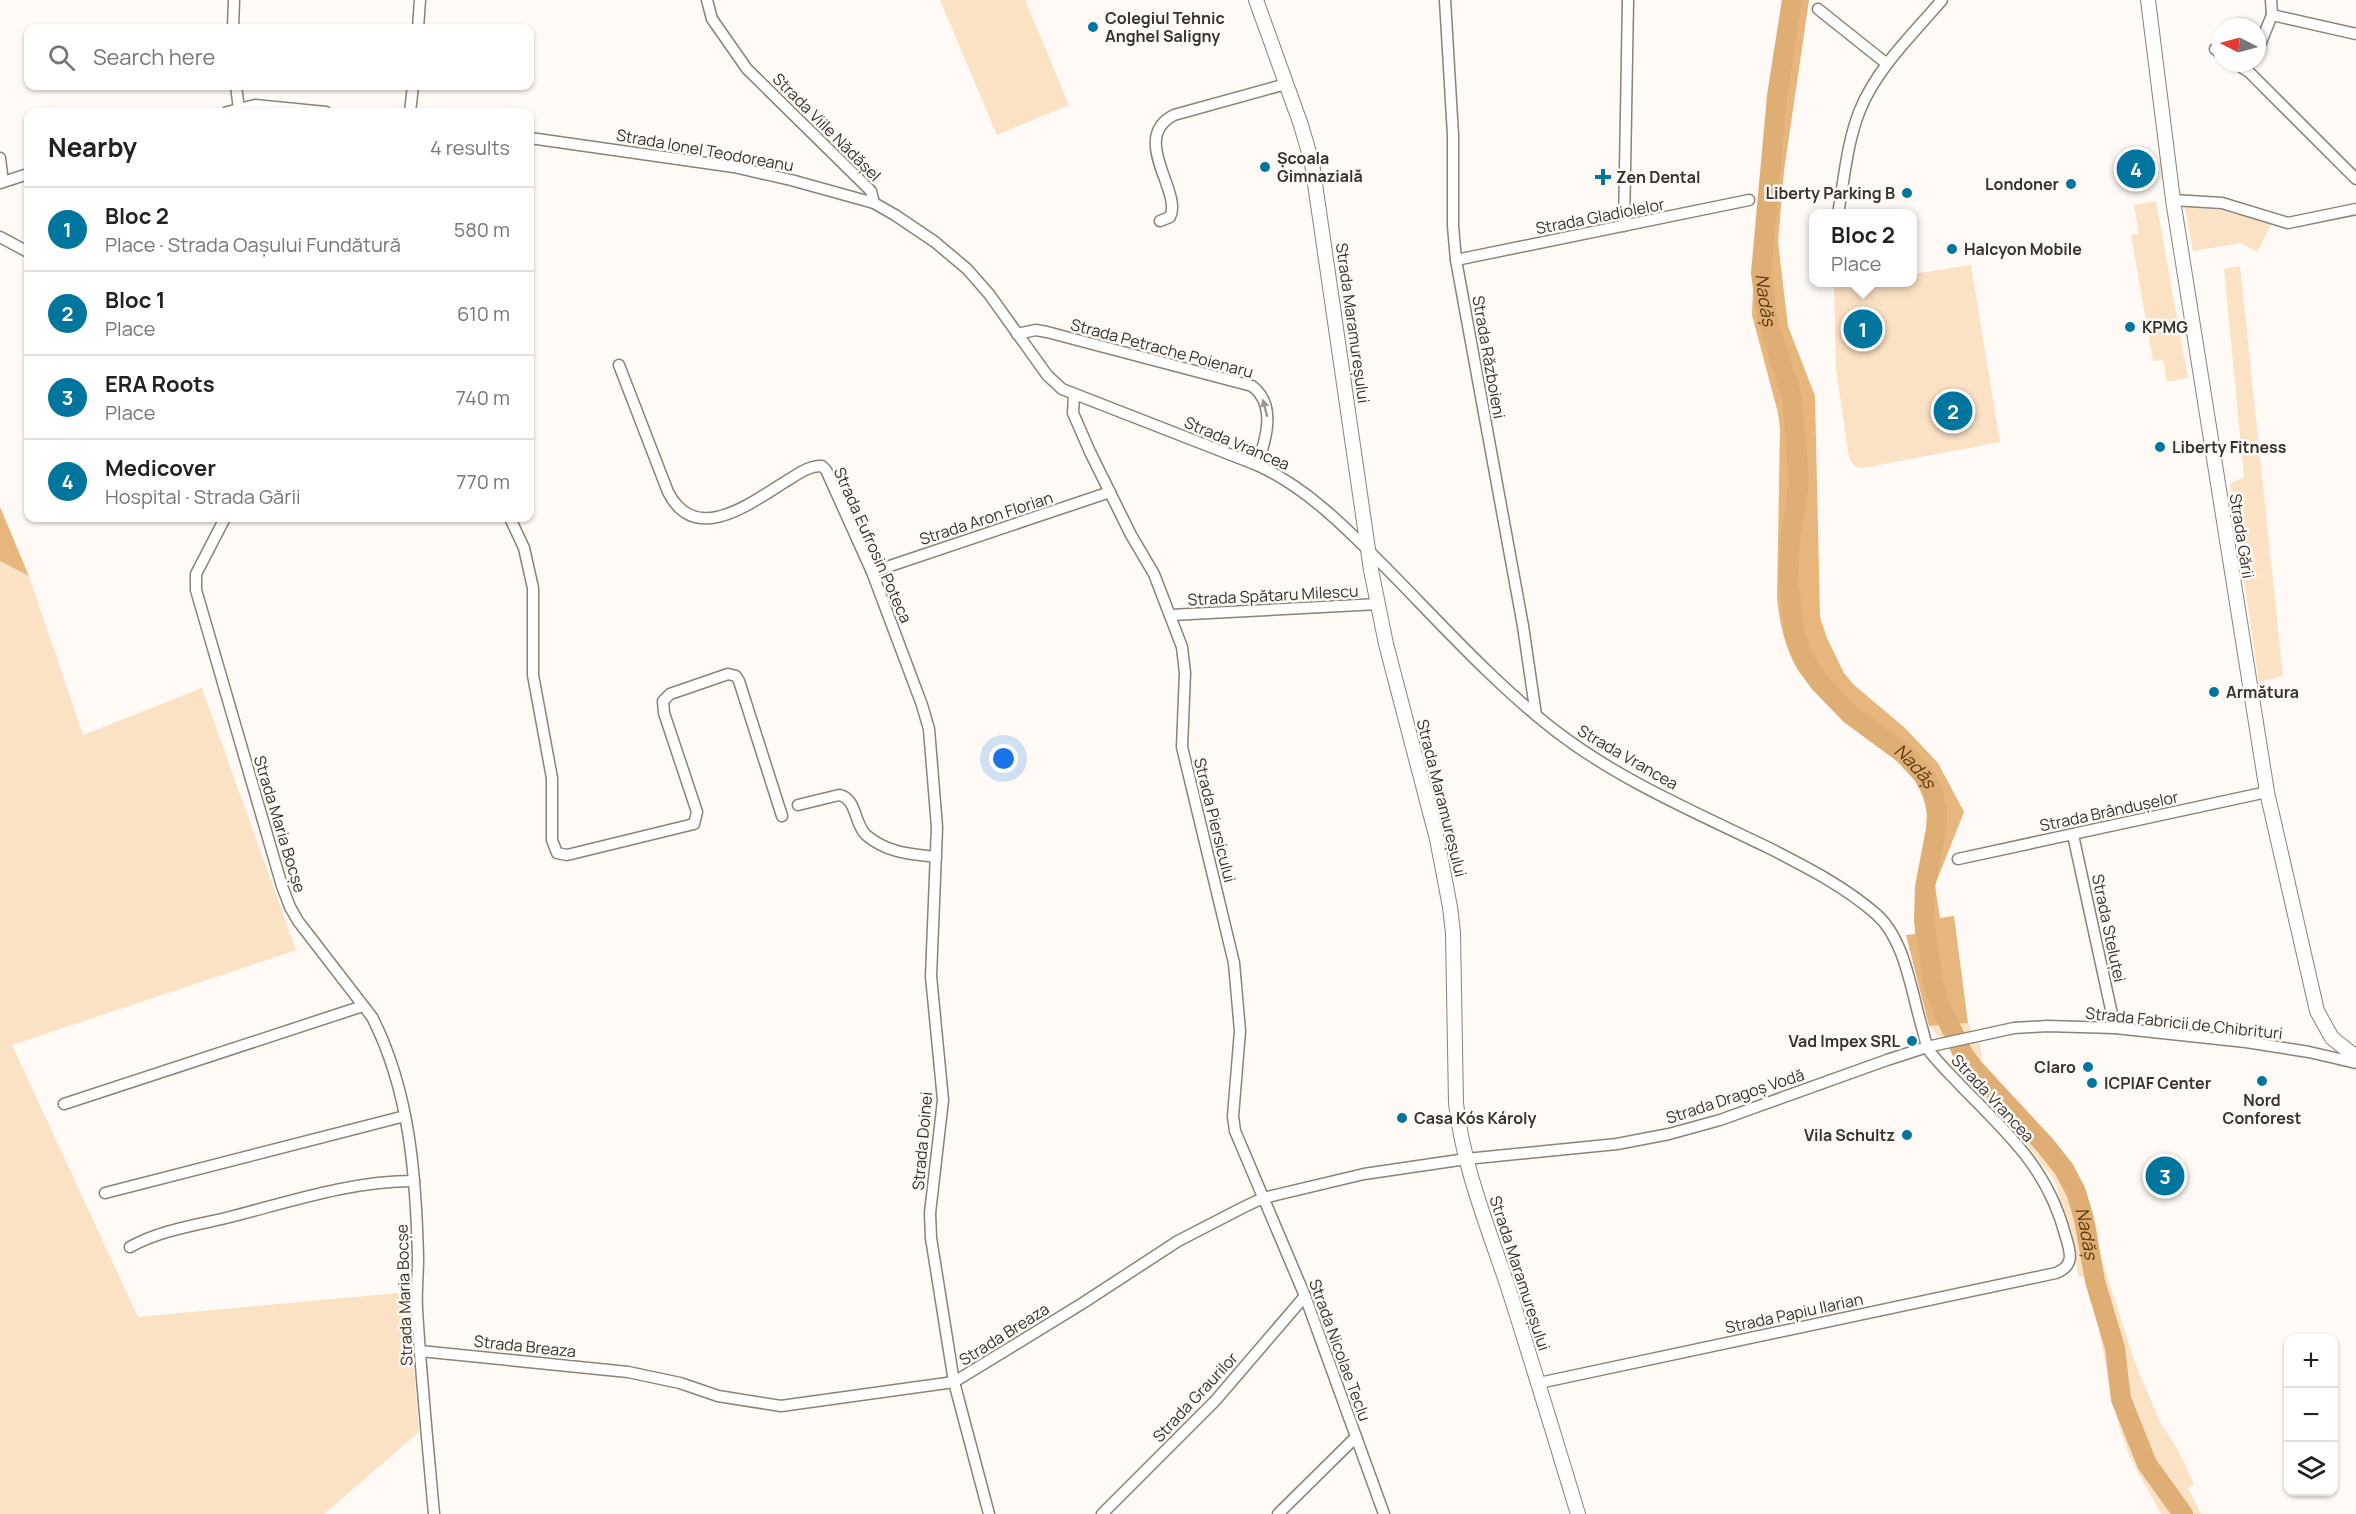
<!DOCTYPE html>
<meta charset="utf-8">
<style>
body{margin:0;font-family:Manrope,sans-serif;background:#f2f2f2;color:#222}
.controls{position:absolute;right:18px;bottom:18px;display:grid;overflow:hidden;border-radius:12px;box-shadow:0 2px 4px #0004}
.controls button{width:54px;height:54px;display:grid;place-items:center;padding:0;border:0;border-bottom:2px solid #e0e0e0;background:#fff;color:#222;font:30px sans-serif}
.compass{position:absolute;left:2212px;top:18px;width:54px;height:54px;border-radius:50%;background:#fff;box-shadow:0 2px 4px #0004;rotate:276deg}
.you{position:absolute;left:1004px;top:759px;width:21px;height:21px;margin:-15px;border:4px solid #fff;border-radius:50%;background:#1a73e8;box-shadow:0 0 0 9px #1a73e833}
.badge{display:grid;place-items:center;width:39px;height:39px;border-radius:50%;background:#00759e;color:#fff;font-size:20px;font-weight:700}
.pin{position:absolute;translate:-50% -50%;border:3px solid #fff;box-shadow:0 2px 6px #0006}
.popup{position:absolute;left:1809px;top:209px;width:108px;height:78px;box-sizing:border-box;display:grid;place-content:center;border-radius:12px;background:#fff;filter:drop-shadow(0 2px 4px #0005);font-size:20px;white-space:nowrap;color:#767676}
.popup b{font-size:22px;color:#222}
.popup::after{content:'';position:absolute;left:50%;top:100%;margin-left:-12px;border:12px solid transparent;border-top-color:#fff}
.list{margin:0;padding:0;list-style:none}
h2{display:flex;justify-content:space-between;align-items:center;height:78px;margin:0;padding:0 24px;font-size:26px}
h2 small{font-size:20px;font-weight:400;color:#767676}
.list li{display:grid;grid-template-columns:39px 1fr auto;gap:18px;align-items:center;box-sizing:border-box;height:84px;padding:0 24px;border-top:2px solid #e0e0e0}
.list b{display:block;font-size:22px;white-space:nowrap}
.list p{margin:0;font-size:20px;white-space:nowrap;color:#767676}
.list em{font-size:20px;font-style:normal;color:#767676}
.icon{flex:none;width:33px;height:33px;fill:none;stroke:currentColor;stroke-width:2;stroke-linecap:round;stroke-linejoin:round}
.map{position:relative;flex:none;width:2356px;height:1514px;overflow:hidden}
.search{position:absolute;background:#fff;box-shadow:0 2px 4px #0004;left:24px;top:24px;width:510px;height:66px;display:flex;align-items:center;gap:15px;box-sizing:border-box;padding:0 21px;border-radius:12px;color:#767676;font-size:22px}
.panel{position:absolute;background:#fff;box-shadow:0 2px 4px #0004;left:24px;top:108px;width:510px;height:414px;border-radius:12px}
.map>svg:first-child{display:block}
.green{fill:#fbe2c4}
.forest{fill:#e6b67d}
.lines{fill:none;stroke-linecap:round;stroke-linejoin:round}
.river{stroke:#deae75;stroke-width:20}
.street-casing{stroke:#8c8276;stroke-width:13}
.secondary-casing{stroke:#8c8276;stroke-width:16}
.street{stroke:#fff;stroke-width:10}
.secondary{stroke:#fff;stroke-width:14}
.oneway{fill:#9a9896}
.poi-dot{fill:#00759e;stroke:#fffaf5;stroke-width:2}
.labels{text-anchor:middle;stroke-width:5;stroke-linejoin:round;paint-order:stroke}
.poi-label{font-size:16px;font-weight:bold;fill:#36322d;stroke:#fffaf5;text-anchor:start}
.street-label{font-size:16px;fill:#36322d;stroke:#fffaf5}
.water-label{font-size:18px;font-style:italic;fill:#5c3c0e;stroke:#fffaf5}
</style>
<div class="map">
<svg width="2356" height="1514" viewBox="0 0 2356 1514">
<rect width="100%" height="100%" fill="#fffaf5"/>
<g class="green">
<polygon points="940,0 1025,0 1069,105 997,135"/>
<polygon points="2156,201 2188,378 2167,382 2163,360 2153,361 2131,235 2139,234 2134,205"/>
<polygon points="2185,207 2219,210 2272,223 2257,252 2241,243 2193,251"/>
<polygon points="1971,265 2000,442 1863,468 1855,466 1849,458 1836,369 1834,287 1861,283 1912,282 1913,274"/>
<polygon points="2240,266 2283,676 2259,682 2230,484 2244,477 2224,269"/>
<polygon points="0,561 29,576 83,735 202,688 296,950 12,1045 138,1317 408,1292 419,1432 324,1514 0,1514"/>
<path d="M1968 1023 1980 1045 1982 1061 2045 1132 2081 1182 2099 1234 2095 1239 2136 1365 2160 1422 2178 1450 2194 1484 2188 1488 2201 1514H2161C2149 1491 2134 1468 2125 1444 2106 1390 2103 1332 2087 1277H2079L2055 1181 1957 1055 1929 1026Z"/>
</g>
<g class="forest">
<path d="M1785 0H1809L1784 171 1778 242 1788 326 1815 396 1820 617 1827 638 1844 673 1853 684 1905 728 1938 763 1964 812 1935 885 1940 918 1954 916 1968 1023 1929 1026 1906 935 1915 934C1914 910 1916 888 1920 865 1923 848 1931 829 1927 811 1912 744 1841 727 1802 676 1786 654 1780 625 1777 599L1780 429 1778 413 1752 315 1753 290 1761 194Z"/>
<polygon points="0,507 29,576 0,561"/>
</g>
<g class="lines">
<path class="river" id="s1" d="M1792 0 1777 96 1761 273 1767 317 1792 398 1799 480 1790 541 1788 579 1795 636 1805 661 1819 682 1851 715 1904 754 1927 779 1933 791 1937 814 1936 829 1925 887 1924 920 1933 982 1939 1002 1963 1054 1974 1069 2045 1145 2064 1169 2076 1192 2084 1219 2095 1281 2115 1348 2121 1399 2147 1464 2183 1514"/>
<defs>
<g id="street">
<polyline points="707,0 712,19 747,69 871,191 874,203"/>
<polyline points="1445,0 1453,135 1453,226 1456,260 1523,626 1536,715"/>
<polyline points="2271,0 2272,15 2356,34"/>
<polyline points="1818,9 1887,64"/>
<polyline points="233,28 234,0"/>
<polyline points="418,28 420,0"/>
<polyline points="2215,49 2221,54"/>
<polyline points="2257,52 2272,15"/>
<polyline points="2235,63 2249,72 2356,179"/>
<polyline points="236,86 239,109"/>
<polyline points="227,112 255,105 326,112"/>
<polyline points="410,112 413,86"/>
<path d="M530 138 734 167 791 180 874 203 895 215 935 242 967 269 989 294 1047 375 1062 389 1257 465C1308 488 1348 530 1388 570 1441 624 1498 687 1557 732 1621 781 1697 813 1769 848 1806 867 1844 886 1876 914 1904 938 1911 989 1921 1024 1924 1033 1925 1044 1930 1052 1940 1065 1952 1076 1963 1088 2009 1135 2047 1168 2065 1234 2070 1251 2076 1265 2056 1273L1539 1383"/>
<polyline points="0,158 3,182"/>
<polyline points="0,183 28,174"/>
<polyline points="2173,200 2222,203 2288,223 2356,209"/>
<path d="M1838 214C1844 180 1847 142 1860 110 1877 68 1913 34 1942 0"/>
<path d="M1160 221 1170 217C1183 192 1129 138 1174 115L1286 84"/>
<polyline points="1624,226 1628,0"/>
<polyline points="0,237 28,252"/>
<polyline points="1456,260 1749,200"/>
<path d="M1017 334 1036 330 1047 332 1252 386C1277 405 1266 440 1257 465"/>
<path d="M619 365 668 492C696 547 752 502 788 480 798 474 810 465 822 466L826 470 872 572 922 705 929 729 937 827 931 976 943 1100 930 1213 931 1238 954 1382 989 1514"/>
<polyline points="1074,395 1073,413 1090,452 1131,535 1154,574 1182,647 1185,673 1182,747 1234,963 1240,1031 1233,1116 1235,1131 1305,1296 1384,1514"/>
<path d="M225 518 196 574V590L282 886 290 907 298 921 372 1017C410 1091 416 1177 418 1258 418 1275 416 1292 417 1309 421 1377 428 1446 434 1514"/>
<polyline points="510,518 524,548 533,588 533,675 552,778 552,840 557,853 567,855 694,824 697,812 664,713 663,701 670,694 728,674 736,676 739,681 782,816"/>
<polyline points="872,572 1110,492"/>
<polyline points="1171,615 1378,604"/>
<path d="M798 805 839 795C857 798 854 824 866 835 887 853 911 854 936 857"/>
<polyline points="2073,835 2115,1028"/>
<polyline points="1958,859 2267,792"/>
<polyline points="64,1104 363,1006"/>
<polyline points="105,1193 405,1116"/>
<path d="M130 1247C160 1230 197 1225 230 1217 292 1201 351 1181 414 1181"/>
<polyline points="420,1351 628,1372 680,1383 718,1396 781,1406 954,1382 1083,1303 1178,1241 1244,1207 1263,1198 1364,1174 1466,1159 1617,1144 1669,1134 1720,1120 1887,1060 1927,1047 2014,1028 2047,1026 2115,1028 2246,1042 2309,1052 2356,1063"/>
<polyline points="1102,1514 1215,1401 1305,1296"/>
<polyline points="1278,1514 1356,1437"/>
</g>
<g id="secondary">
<path d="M1256 0 1301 125 1312 163 1371 570 1386 644 1437 839 1450 907 1453 933 1456 1103C1463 1167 1488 1227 1508 1287 1532 1362 1555 1438 1578 1514"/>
<polyline points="2148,0 2173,200 2267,792 2317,1011 2332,1038 2356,1057"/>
</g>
</defs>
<use href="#street" class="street-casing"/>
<use href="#secondary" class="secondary-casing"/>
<use href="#street" class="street"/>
<use href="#secondary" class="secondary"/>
</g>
<defs><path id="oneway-solid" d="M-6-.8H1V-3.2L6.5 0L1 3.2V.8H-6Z" transform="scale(1.5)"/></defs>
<use class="oneway" href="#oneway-solid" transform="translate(1265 408) rotate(-104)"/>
<g class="poi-dot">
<circle cx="1093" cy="27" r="6"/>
<circle cx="1265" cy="167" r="6"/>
<path d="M1600 168h6v6h6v6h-6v6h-6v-6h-6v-6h6z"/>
<circle cx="2071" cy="184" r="6"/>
<circle cx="1907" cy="193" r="6"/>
<circle cx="1952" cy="249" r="6"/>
<circle cx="2130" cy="327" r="6"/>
<circle cx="2160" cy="447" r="6"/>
<circle cx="2214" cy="692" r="6"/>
<circle cx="1912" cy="1041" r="6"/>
<circle cx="2088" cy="1067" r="6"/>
<circle cx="2262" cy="1081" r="6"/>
<circle cx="2092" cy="1083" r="6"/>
<circle cx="1402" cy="1118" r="6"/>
<circle cx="1907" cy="1135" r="6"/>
</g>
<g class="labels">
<g class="poi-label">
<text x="1105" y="24">Colegiul Tehnic<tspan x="1105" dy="18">Anghel Saligny</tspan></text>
<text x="1277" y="164">Școala<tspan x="1277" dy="18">Gimnazială</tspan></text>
<text x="1616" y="183">Zen Dental</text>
<text x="2059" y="190" text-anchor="end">Londoner</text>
<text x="1895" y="199" text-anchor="end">Liberty Parking B</text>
<text x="1964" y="255">Halcyon Mobile</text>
<text x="2142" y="333">KPMG</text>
<text x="2172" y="453">Liberty Fitness</text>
<text x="2226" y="698">Armătura</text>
<text x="1900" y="1047" text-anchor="end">Vad Impex SRL</text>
<text x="2076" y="1073" text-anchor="end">Claro</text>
<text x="2104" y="1089">ICPIAF Center</text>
<text x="2262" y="1106" text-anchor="middle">Nord<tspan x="2262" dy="18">Conforest</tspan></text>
<text x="1414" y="1124">Casa Kós Károly</text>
<text x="1895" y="1141" text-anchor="end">Vila Schultz</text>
</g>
<g class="street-label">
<text transform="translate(827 127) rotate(45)" y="6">Strada Viile Nădășel</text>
<text transform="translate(705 150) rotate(10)" y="6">Strada Ionel Teodoreanu</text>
<text transform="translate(1600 216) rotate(-11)" y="6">Strada Gladiolelor</text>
<text transform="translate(1353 323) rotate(82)" y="6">Strada Maramureșului</text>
<text transform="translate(1162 348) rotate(15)" y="6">Strada Petrache Poienaru</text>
<text transform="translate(1489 357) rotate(80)" y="6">Strada Războieni</text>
<text transform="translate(1237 443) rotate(23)" y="6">Strada Vrancea</text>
<text transform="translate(986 518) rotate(-18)" y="6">Strada Aron Florian</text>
<text transform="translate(2242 536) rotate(81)" y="6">Strada Gării</text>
<text transform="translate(873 545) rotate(66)" y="6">Strada Eufrosin Poteca</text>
<text transform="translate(1273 595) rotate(-3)" y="6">Strada Spătaru Milescu</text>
<text transform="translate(1628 757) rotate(30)" y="6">Strada Vrancea</text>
<text transform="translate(1442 798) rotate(76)" y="6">Strada Maramureșului</text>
<text transform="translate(2109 811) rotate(-12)" y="6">Strada Brândușelor</text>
<text transform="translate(1215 820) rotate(76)" y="6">Strada Piersicului</text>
<text transform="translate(280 824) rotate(73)" y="6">Strada Maria Bocșe</text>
<text transform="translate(2109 928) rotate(78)" y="6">Strada Steluței</text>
<text transform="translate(2184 1023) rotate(6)" y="6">Strada Fabricii de Chibrituri</text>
<text transform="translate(1735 1096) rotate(-18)" y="6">Strada Dragoș Vodă</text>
<text transform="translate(1993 1098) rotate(47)" y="6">Strada Vrancea</text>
<text transform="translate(922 1141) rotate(-85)" y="6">Strada Doinei</text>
<text transform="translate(1520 1273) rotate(72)" y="6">Strada Maramureșului</text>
<text transform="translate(404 1295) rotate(-92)" y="6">Strada Maria Bocșe</text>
<text transform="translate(1794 1313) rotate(-12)" y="6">Strada Papiu Ilarian</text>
<text transform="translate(1004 1334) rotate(-32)" y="6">Strada Breaza</text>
<text transform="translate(525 1346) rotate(6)" y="6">Strada Breaza</text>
<text transform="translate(1340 1350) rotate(70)" y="6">Strada Nicolae Teclu</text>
<text transform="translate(1195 1397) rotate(-47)" y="6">Strada Graurilor</text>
</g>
<g class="water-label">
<text dy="6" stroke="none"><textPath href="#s1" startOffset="302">Nadăș</textPath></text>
<text dy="6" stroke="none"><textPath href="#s1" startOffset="824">Nadăș</textPath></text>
<text dy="6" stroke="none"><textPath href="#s1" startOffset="1348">Nadăș</textPath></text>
</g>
</g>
</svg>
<div class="controls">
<button>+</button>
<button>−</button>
<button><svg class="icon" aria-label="layers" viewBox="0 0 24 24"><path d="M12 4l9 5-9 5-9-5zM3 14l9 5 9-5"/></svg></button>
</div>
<svg class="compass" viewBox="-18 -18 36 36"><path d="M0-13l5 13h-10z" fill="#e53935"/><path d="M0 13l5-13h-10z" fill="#767676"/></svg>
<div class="you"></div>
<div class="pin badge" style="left:1863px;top:329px">1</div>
<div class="popup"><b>Bloc 2</b>Place</div>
<div class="pin badge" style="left:1953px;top:411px">2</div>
<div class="pin badge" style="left:2165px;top:1176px">3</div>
<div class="pin badge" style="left:2136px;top:169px">4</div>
<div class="search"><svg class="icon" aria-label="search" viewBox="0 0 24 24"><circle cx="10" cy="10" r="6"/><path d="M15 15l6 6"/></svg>Search here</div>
<section class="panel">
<h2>Nearby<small>4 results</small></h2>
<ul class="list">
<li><span class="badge">1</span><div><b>Bloc 2</b><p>Place · Strada Oașului Fundătură</p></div><em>580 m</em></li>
<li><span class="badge">2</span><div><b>Bloc 1</b><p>Place</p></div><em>610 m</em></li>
<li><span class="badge">3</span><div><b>ERA Roots</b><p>Place</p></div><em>740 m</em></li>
<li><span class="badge">4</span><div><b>Medicover</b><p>Hospital · Strada Gării</p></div><em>770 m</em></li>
</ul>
</section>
</div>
